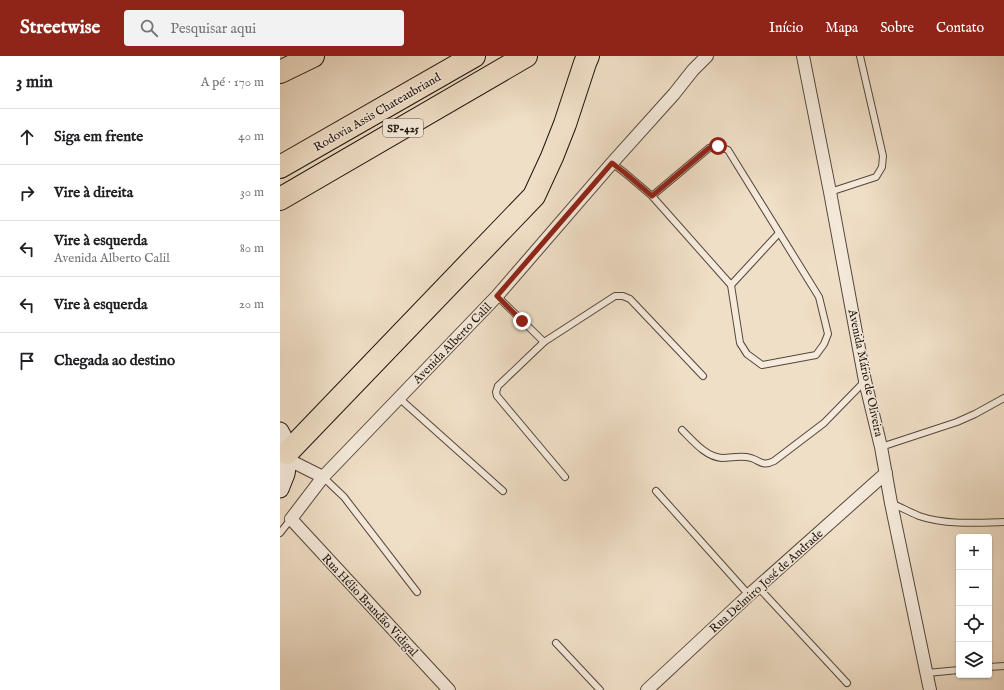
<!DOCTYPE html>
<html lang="pt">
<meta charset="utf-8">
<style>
body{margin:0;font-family:"IM FELL English",serif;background:#f2f2f2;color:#202124}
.controls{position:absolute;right:12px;bottom:12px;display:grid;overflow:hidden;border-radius:4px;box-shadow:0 1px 3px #0004}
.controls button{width:36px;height:36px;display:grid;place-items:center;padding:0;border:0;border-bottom:1px solid #e0e0e0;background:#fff;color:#202124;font:20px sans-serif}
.stop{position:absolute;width:12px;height:12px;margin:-9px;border:3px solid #8f2418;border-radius:50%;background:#fff}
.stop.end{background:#8f2418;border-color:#fff;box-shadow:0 1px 4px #0008}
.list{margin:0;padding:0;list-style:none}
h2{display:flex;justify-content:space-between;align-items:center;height:52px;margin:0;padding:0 16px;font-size:17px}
h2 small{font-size:13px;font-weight:400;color:#757577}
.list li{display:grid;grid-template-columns:26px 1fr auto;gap:12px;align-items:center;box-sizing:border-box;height:56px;padding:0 16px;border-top:1px solid #e0e0e0}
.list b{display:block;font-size:15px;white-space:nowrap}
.list p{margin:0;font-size:13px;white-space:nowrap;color:#757577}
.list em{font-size:13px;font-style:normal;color:#757577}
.icon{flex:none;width:22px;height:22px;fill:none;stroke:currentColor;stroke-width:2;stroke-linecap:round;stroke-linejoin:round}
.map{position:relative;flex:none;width:724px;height:634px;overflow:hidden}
header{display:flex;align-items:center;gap:24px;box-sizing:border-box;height:56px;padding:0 20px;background:#8f2418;color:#fff}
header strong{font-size:19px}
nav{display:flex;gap:22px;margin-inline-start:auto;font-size:14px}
.search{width:280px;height:36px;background:#f2f2f2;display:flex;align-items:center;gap:10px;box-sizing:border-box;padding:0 14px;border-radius:4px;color:#757577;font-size:15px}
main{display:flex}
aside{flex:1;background:#fff}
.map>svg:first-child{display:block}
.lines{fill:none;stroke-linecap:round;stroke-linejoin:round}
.lane-casing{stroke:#53473c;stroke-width:8}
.street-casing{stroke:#53473c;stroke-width:14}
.secondary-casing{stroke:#1f140d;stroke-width:19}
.highway-casing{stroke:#1f140d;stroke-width:24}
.lane{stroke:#f5eadb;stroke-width:6}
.street{stroke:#f5eadb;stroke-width:12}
.secondary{stroke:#f5eadb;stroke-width:17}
.highway{stroke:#f0dfc7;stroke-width:22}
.route{stroke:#8f2418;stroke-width:5}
.labels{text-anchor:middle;stroke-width:3;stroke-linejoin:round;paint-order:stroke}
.shield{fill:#f5eadb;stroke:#5f544b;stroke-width:1}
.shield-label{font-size:11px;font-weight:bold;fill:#1f140d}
.street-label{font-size:12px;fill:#1f140d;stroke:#f5eadb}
</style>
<header>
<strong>Streetwise</strong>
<div class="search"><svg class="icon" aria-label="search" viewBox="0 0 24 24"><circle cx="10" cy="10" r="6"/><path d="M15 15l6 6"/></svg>Pesquisar aqui</div>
<nav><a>Início</a><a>Mapa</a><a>Sobre</a><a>Contato</a></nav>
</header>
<main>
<aside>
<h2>3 min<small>A pé · 170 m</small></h2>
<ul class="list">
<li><svg class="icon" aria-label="ahead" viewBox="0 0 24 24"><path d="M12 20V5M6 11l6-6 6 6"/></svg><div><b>Siga em frente</b></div><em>40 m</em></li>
<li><svg class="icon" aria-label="right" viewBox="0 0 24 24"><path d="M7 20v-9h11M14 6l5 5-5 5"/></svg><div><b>Vire à direita</b></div><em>30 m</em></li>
<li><svg class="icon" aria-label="left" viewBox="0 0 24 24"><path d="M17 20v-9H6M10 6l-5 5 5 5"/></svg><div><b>Vire à esquerda</b><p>Avenida Alberto Calil</p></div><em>80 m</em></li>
<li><svg class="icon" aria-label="left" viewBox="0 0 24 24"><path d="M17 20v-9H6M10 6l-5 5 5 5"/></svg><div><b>Vire à esquerda</b></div><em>20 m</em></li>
<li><svg class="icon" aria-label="arrive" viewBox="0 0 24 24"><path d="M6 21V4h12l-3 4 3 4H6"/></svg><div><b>Chegada ao destino</b></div></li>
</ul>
</aside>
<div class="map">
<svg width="724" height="634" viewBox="0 0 724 634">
<rect width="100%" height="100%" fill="#f0dfc7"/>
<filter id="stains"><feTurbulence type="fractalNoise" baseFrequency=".005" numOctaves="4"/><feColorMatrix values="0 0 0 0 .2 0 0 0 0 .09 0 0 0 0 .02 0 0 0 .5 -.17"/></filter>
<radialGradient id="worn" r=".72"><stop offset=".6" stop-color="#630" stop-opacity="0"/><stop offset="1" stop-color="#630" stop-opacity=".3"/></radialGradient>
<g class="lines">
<defs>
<g id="lane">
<polyline points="332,107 345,117 372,140 451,229 460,287 467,298 482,309 536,299 544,288 548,278 539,241 448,94 438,90 429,92 372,140"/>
<polyline points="550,136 596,121 602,111 603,100 580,0"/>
<polyline points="451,229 499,177"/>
<polyline points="217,240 264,286"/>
<polyline points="119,342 223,435"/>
<path d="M402 374C413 385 426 401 442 402 452 402 461 399 471 402 481 405 482 411 494 405L544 367 585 325"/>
<polyline points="601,391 677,366 695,358 724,342"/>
<polyline points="43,421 64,441 137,536"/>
<polyline points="285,421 217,340 216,336 218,330 264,286 335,240 343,240 350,243 423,320"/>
<polyline points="376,435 469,539"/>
<path d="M611 447C620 451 630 456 639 460 665 469 697 467 724 466"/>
<polyline points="0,477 11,463"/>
<polyline points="478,531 567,627"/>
<polyline points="276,587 320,634"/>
<polyline points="709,611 724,610"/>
<polyline points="647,617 679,614"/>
</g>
<g id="street">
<polyline points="523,0 550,136 585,325 601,391 611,447 650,634"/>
<polyline points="7,403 43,421"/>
<polyline points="169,634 11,463 43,421 217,240 332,107 394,38 413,14 427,0"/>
<polyline points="367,634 469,539 606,417"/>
</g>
<path id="secondary" d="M0 375C7 386 9 406 6 418 4 423 2 428 0 433"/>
<g id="highway">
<polyline points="0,16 33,0"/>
<polyline points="0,111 194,0"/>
<polyline points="0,143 246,0"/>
<polyline points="7,397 254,140 272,101 285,68 305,7 308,0"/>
</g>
</defs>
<use href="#lane" class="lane-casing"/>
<use href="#street" class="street-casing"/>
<use href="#secondary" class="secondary-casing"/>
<use href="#highway" class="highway-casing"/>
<use href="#lane" class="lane"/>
<use href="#street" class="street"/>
<use href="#secondary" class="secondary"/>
<use href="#highway" class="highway"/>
</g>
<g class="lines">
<polyline class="route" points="242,265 217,240 332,107 345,117 372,140 429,92 438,90"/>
</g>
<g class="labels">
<rect class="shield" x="103" y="63" width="40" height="18" rx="3"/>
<g class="shield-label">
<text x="123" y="76">SP-425</text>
</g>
<g class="street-label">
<text transform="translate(97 56) rotate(-30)" y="4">Rodovia Assis Chateaubriand</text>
<text transform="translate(172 287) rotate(-46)" y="4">Avenida Alberto Calil</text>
<text transform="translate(586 317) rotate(78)" y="4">Avenida Mário de Oliveira</text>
<text transform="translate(486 525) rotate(-42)" y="4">Rua Delmiro José de Andrade</text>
<text transform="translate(90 549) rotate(47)" y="4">Rua Hélio Brandão Vidigal</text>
</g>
</g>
<rect width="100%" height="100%" filter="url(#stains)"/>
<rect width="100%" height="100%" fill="url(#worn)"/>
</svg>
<div class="controls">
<button>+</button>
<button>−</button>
<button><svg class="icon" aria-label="locate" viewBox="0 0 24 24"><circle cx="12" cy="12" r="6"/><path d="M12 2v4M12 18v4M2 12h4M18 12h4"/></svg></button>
<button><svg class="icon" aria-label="layers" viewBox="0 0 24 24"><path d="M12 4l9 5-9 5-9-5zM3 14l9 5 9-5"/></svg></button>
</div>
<div class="stop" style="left:438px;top:90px"></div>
<div class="stop end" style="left:242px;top:265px"></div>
</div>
</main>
